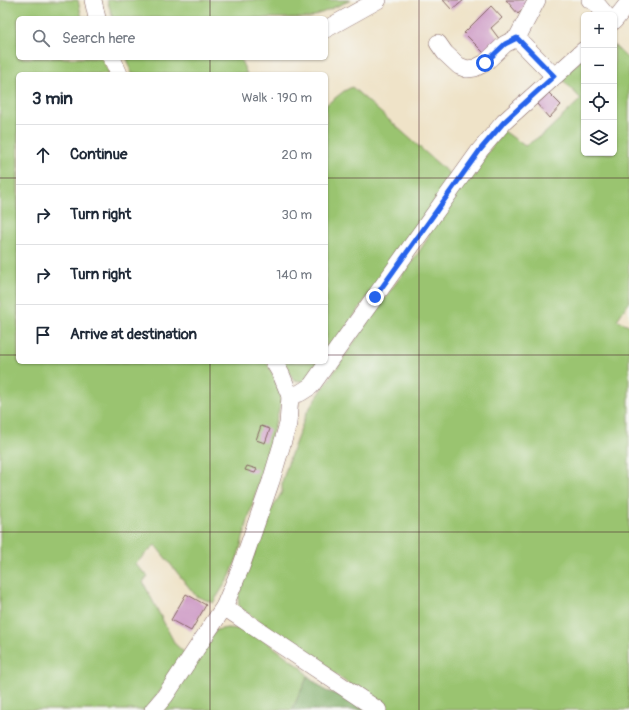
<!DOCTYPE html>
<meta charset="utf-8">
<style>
body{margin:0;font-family:Pangolin,sans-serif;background:#f6f6f7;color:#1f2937}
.controls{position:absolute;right:12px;top:12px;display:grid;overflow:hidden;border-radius:6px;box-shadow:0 1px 3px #0004}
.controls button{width:36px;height:36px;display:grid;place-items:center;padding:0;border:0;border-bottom:1px solid #e0e1e3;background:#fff;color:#1f2937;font:20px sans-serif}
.stop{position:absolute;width:12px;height:12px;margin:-9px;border:3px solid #2563eb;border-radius:50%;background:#fff}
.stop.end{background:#2563eb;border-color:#fff;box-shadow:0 1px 4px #0008}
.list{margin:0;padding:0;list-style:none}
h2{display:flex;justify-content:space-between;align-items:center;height:52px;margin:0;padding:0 16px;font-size:17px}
h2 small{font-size:13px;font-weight:400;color:#747a83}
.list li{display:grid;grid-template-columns:26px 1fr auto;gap:12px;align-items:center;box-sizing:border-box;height:60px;padding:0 16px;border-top:1px solid #e0e1e3}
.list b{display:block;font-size:15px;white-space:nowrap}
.list em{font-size:13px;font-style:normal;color:#747a83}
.icon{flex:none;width:22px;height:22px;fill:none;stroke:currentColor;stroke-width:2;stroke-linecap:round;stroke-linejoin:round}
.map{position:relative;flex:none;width:629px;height:710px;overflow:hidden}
.search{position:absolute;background:#fff;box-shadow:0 1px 3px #0004;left:16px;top:16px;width:312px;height:44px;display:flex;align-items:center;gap:10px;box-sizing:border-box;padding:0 14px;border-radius:6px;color:#747a83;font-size:15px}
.panel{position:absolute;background:#fff;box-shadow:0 1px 3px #0004;left:16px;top:72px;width:312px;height:292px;border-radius:6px}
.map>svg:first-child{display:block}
.green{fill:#9ac470;stroke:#72724e}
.forest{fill:#7baa62;stroke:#626446}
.building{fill:#cd99c5}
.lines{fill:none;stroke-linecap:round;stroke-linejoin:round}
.minor-casing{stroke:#846462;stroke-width:18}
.minor{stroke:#fff;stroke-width:17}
.route{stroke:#2563eb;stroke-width:5}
.grid{fill:none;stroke:#4a1f2b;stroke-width:1;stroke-opacity:0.55}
</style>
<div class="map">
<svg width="629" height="710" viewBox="0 0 629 710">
<rect width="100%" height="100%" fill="#f6f6f2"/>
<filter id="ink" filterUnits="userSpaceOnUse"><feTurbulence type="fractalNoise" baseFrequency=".025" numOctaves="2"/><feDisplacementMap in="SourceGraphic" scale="8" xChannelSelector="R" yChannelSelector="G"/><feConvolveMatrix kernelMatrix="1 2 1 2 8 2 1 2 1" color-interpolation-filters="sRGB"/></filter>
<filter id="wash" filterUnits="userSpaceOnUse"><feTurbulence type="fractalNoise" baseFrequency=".012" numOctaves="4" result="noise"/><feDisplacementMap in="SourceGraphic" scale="16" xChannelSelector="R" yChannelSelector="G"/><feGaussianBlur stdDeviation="0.9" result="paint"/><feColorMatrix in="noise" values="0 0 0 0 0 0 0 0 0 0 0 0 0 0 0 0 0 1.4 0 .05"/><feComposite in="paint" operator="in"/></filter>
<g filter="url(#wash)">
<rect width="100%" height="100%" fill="#efe3c8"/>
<g class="green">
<polygon points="0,0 78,0 82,18 18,18 18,58 101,58 110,74 18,74 18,362 266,362 271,370 281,395 280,406 238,556 230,576 213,603 196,596 155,545 135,564 148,576 143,582 175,644 187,655 146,710 0,710"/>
<polygon points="107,0 351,0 310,18 113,18"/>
<polygon points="614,45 629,60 629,302 617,320 629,325 629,710 386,710 239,607 238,596 254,555 263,524 282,492 282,482 290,457 307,412 375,311 414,259 428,238 431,228 504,131 525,146 545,133 581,99 561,78 584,57 584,153 614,153"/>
<polygon points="127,58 240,58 247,74 132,74"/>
<polygon points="352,87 452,176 326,356 326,105 344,91"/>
<polygon points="283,362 321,362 306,382 294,380"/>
<polygon points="227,628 241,629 260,637 302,668 308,676 292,710 159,710 216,630"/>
</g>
<polygon class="forest" points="308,676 326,691 351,699 367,710 292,710"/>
<g id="blocks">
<g class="building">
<polygon points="443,0 464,0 452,10"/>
<polygon points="506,0 528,0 529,1 518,14"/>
<polygon points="491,6 502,18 491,28 500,40 485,54 464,33"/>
<polygon points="549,93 561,105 549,118 537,104"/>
<polygon points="261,426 270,429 265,443 256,440"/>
<polygon points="247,466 257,469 255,473 245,470"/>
<polygon points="186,594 206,605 191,631 171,620"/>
</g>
</g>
</g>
<g filter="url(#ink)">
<use href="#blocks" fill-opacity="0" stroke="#846462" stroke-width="1"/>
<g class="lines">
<defs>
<g id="minor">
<polyline points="93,0 97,18"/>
<polyline points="590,0 595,2 606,15"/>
<polyline points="614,21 629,2"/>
<polyline points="326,29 378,0"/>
<polyline points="517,38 554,76"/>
<polyline points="438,43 445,53 459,66 467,69 475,68 485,63 505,44 517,38 537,0"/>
<polyline points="112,58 119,74"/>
<polyline points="290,396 300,393 311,386 480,150 504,122 584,50"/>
<polyline points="224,607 378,710"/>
<polyline points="153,710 165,696 224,607 241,567 271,481 288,424 290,396 281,374 274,362"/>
</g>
</defs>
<use href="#minor" class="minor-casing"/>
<use href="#minor" class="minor"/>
</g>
</g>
<g class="lines" filter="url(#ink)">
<polyline class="route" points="375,297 480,150 504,122 554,76 517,38 505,44 485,63"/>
</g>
<path class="grid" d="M210 0V18M419 0V710M210 58V74M0 178H18M326 178H629M0 355H18M326 355H629M210 362V710M0 532H629"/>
</svg>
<div class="controls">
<button>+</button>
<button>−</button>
<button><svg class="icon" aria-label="locate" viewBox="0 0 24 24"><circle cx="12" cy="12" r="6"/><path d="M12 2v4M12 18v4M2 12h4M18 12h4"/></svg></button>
<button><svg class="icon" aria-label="layers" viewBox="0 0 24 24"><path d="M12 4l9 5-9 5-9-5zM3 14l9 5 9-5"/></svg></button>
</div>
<div class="stop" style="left:485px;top:63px"></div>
<div class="stop end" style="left:375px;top:297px"></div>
<div class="search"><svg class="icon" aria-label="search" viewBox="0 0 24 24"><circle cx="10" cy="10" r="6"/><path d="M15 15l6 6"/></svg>Search here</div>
<section class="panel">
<h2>3 min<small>Walk · 190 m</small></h2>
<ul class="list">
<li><svg class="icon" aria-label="ahead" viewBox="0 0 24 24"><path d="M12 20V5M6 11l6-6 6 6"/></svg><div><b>Continue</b></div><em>20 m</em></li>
<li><svg class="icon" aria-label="right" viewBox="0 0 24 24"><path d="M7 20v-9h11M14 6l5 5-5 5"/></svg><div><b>Turn right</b></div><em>30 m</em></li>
<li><svg class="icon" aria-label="right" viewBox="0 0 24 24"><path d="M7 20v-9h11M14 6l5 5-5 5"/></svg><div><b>Turn right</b></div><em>140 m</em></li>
<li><svg class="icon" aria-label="arrive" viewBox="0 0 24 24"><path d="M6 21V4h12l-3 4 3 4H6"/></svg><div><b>Arrive at destination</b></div></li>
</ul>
</section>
</div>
